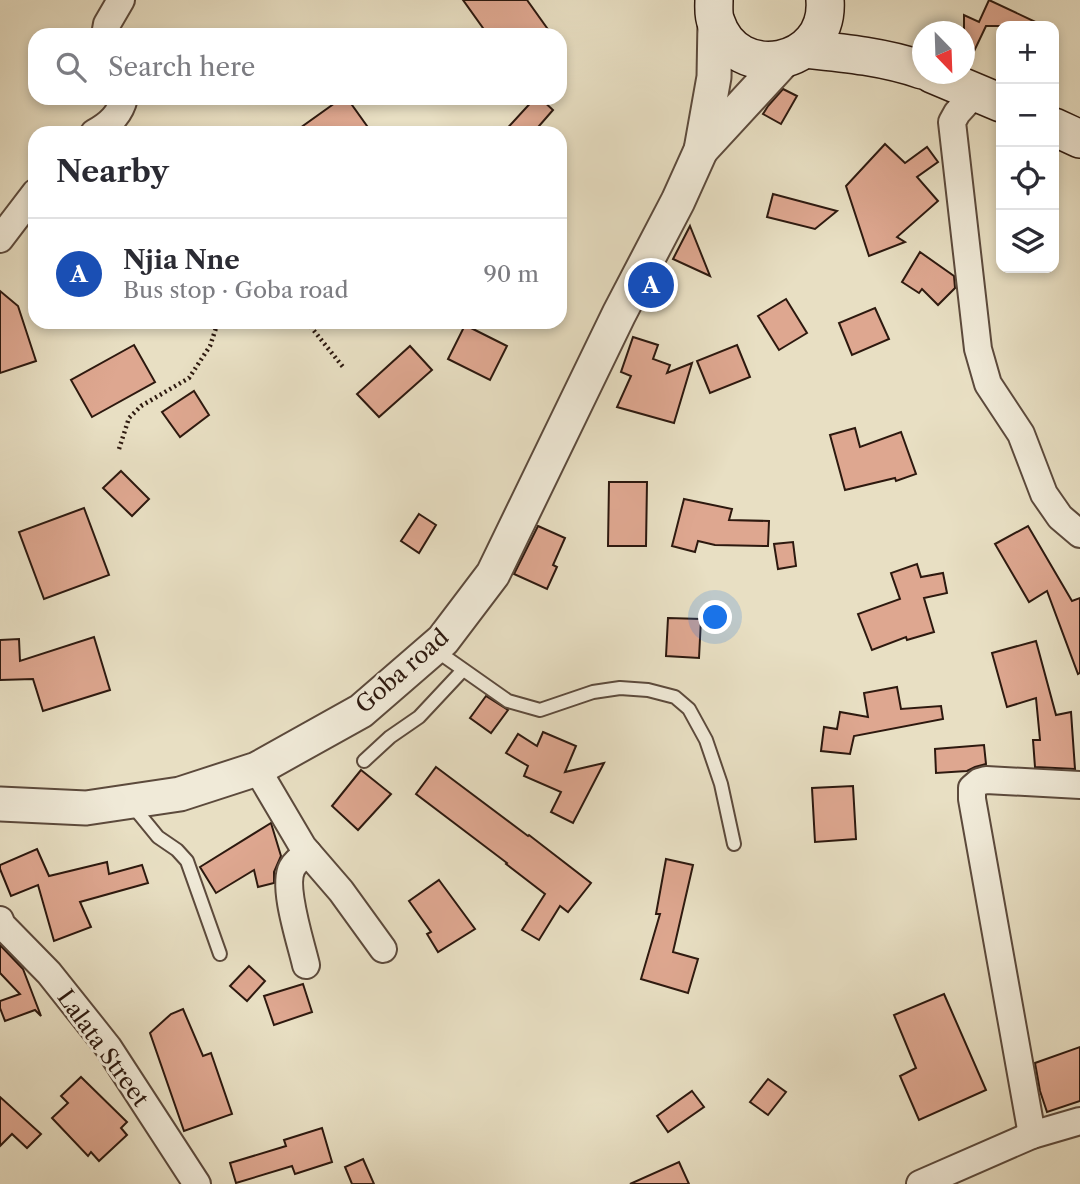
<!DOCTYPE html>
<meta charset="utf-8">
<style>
body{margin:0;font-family:"Libre Caslon Text",serif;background:#f2f2f3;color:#2b2b33}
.controls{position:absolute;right:21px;top:21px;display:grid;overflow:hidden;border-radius:14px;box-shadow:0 4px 10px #0003}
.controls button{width:63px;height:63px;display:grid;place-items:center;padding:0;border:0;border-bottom:2px solid #e1e1e2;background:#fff;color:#2b2b33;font:35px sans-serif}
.compass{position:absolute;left:912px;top:21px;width:63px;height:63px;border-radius:50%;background:#fff;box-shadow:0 4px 10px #0003;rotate:157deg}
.you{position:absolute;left:716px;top:618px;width:24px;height:24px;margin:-18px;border:5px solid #fff;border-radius:50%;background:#1a73e8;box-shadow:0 0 0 10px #1a73e833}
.badge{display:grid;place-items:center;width:46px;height:46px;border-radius:50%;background:#b45309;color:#fff;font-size:23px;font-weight:700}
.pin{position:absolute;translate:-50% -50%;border:4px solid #fff;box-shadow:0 2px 7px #0006}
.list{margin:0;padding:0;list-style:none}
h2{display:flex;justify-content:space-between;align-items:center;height:91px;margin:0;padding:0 28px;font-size:30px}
h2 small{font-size:23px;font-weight:400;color:#7c7c81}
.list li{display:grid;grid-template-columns:46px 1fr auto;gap:21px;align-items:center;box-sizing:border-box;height:112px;padding:0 28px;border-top:2px solid #e1e1e2}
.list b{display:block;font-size:26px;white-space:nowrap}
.list p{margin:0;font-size:23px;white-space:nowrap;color:#7c7c81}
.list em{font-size:23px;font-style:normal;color:#7c7c81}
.icon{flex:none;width:38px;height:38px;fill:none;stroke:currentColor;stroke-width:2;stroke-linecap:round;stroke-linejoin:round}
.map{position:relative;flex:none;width:1080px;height:1184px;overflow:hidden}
.search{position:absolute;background:#fff;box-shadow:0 4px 10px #0003;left:28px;top:28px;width:539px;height:77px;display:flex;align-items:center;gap:18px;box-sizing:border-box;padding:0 24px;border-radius:21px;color:#7c7c81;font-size:26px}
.panel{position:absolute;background:#fff;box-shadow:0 4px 10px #0003;left:28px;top:126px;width:539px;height:203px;border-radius:21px}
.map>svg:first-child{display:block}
.building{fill:#dea790;stroke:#2d190f;stroke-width:2}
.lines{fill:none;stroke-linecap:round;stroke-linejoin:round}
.service-casing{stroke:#5c4a3c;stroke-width:16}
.minor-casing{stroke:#5c4a3c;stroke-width:30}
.tertiary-casing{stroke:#5c4a3c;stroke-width:37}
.secondary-casing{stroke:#2d190f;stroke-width:40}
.path{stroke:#2d190f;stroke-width:4.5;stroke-dasharray:2 3.5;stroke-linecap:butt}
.service{stroke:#f0ead8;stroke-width:12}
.minor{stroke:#f0ead8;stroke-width:26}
.tertiary{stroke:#f0ead8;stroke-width:33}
.secondary{stroke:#f0ead8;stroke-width:37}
.labels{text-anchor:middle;stroke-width:6;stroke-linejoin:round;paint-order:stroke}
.street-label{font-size:23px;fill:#2d190f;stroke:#f0ead8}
</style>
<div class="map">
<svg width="1080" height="1184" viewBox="0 0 1080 1184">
<rect width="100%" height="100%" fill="#e8dfc3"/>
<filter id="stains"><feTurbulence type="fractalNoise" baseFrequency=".00286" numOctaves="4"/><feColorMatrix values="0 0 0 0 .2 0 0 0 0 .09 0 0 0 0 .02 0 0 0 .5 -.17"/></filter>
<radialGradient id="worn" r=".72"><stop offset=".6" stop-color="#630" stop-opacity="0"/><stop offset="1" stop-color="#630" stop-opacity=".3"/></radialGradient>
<g class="building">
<polygon points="463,0 527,0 552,35 488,35"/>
<polygon points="989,0 1044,26 986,26 967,66 964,65 964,15 979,22"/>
<polygon points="783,89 797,96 781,124 763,114 768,106"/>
<polygon points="342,98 347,98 372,133 293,133"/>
<polygon points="535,98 540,98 553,110 533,133 503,133"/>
<polygon points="885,144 905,163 927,147 938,162 917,177 938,201 897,237 905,242 869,256 846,186"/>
<polygon points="773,194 837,211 815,229 767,217"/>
<polygon points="690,226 710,276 673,259"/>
<polygon points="920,252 954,276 955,288 938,305 922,289 919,293 902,282"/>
<polygon points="0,291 18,306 36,361 0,373"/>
<polygon points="786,299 807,333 779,350 758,316"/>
<polygon points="875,308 889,339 852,355 839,323"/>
<polygon points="465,325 507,346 490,380 448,359"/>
<polygon points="633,337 658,345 653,359 670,365 667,373 692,363 674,423 617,407 631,376 621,372"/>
<polygon points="134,345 155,382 92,417 71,380"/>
<polygon points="737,345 750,377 710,393 697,361"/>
<polygon points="410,346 432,370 379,417 357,394"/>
<polygon points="194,391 209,415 180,437 162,412"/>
<polygon points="855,428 860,447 901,432 916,474 896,481 895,478 845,490 830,435"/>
<polygon points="121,471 149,499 132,516 103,488"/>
<polygon points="609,482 647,482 646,546 608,546"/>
<polygon points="684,499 732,509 729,520 769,521 768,546 715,545 698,541 695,552 672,546"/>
<polygon points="84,508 109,575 44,599 19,532"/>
<polygon points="419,514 436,525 419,553 401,541"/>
<polygon points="538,526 565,538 553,565 557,567 547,589 514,574"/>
<polygon points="1028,526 1072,601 1080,598 1080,673 1078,674 1047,591 1029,602 995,544"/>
<polygon points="793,542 796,566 778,569 774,544"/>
<polygon points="917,564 921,577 943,573 947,593 924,598 934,632 907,640 906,637 872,650 858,614 900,599 891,573"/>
<polygon points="668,618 701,619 699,658 666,656"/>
<polygon points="94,637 110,690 43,711 33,679 0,680 0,640 19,639 20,661"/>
<polygon points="1036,641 1056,715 1071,712 1075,769 1035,767 1033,740 1040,740 1036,698 1007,707 992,653"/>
<polygon points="897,687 901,709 941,706 943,719 854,736 850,754 821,751 824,727 837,729 840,712 868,717 864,693"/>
<polygon points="486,696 508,710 491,733 470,718"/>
<polygon points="543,732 576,746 565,772 604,763 573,823 551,812 561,792 524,776 528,766 506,753 518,734 537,746"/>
<polygon points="984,745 986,764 975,767 967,771 936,773 935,749"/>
<polygon points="436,767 528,836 529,835 591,883 568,912 560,906 539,940 522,930 545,894 506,864 507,863 416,794"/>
<polygon points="361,770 391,794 358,830 332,806"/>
<polygon points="853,786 856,839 815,842 812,788"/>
<polygon points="271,823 281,856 274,872 274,883 258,887 254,870 216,893 200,867"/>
<polygon points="37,849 49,876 107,862 109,874 142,865 148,883 80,902 91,927 54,941 38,885 11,896 0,869 0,865"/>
<polygon points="666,859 693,865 673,952 698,959 688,993 641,979 660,914 656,914"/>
<polygon points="439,880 475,929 438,952 427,934 431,932 409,901"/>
<polygon points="0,945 23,969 41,1016 35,1010 5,1021 0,1008 0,1001 20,994 0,973"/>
<polygon points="249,966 265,981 247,1001 230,986"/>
<polygon points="303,984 312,1012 274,1025 264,996"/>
<polygon points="944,994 986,1090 919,1120 900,1076 916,1068 894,1015"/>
<polygon points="183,1009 203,1056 211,1053 232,1114 184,1131 150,1033 171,1014"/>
<polygon points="1080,1047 1080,1101 1047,1112 1040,1091 1035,1063"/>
<polygon points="81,1077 127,1122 121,1128 127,1135 99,1161 91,1152 88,1156 52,1118 68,1103 61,1096"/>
<polygon points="768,1079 786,1092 768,1115 750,1102"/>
<polygon points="692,1091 704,1107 668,1132 657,1116"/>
<polygon points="0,1097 41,1134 27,1148 12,1134 0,1146"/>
<polygon points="322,1128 332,1162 295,1174 292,1166 236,1183 230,1163 286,1146 284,1140"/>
<polygon points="363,1159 374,1184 352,1184 345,1167"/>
<polygon points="679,1162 689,1184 630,1184"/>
</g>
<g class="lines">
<defs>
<g id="service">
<polyline points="434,649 508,701 540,710 593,692 620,688 648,690 675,697 689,709 706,740 721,784 734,844"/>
<polyline points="364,761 390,737 419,717 463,670"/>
<polyline points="131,804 158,837 177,850 187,861 220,954"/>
</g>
<g id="minor">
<polyline points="105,35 107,24 121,0"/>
<polyline points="976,92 957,113 952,122 978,349 988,384 1021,434 1044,494 1060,517 1080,534"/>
<path d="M94 133C109 125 120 115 124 98"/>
<polyline points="0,239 35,193"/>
<polyline points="257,769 303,847 341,891 383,949"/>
<polyline points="0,920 2,925 49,973 108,1047 197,1184"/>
<path d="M306 965C301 943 282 887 292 868 295 862 302 857 308 853"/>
<polyline points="1032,1135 972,799 972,788 979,782 986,780 1080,785"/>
<polyline points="920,1184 1032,1135 1080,1121"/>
</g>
<g id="tertiary">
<polyline points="701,150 785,59"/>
<polyline points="0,804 86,808 180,794 257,769 361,711 443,640 493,574 619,314 678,201 701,150 714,77 715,21"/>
</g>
<g id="secondary">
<path d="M714 0C714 7 713 15 716 22 736 84 830 67 825 0"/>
<path d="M805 49C844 53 885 57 922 70"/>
<polyline points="932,74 1001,103"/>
<polyline points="1054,127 1080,139"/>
</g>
</defs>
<use href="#service" class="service-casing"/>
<use href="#minor" class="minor-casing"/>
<use href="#tertiary" class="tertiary-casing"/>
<use href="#secondary" class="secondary-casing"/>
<g class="path">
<polyline points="307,322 343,367"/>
<polyline points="119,449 129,418 141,406 189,378 210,346 218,322"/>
</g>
<use href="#service" class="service"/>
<use href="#minor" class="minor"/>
<use href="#tertiary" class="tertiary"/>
<use href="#secondary" class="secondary"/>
</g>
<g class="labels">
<g class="street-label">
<text transform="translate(402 671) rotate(-41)" y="8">Goba road</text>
<text transform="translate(103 1048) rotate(54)" y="8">Lalata Street</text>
</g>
</g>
<rect width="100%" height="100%" filter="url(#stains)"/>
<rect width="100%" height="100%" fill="url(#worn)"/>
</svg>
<div class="controls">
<button>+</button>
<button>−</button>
<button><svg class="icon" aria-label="locate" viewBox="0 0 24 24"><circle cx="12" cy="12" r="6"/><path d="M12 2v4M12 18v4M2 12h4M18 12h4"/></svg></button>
<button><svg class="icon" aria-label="layers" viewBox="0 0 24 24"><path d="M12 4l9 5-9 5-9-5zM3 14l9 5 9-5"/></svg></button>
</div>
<svg class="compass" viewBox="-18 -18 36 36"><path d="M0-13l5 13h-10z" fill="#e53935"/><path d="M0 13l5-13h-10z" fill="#7c7c81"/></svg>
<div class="you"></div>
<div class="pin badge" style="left:651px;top:285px;background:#1a4fb4">A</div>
<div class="search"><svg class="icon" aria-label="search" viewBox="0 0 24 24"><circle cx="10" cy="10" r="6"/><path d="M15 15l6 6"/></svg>Search here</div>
<section class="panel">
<h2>Nearby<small></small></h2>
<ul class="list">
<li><span class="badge" style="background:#1a4fb4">A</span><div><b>Njia Nne</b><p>Bus stop · Goba road</p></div><em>90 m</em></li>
</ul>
</section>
</div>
